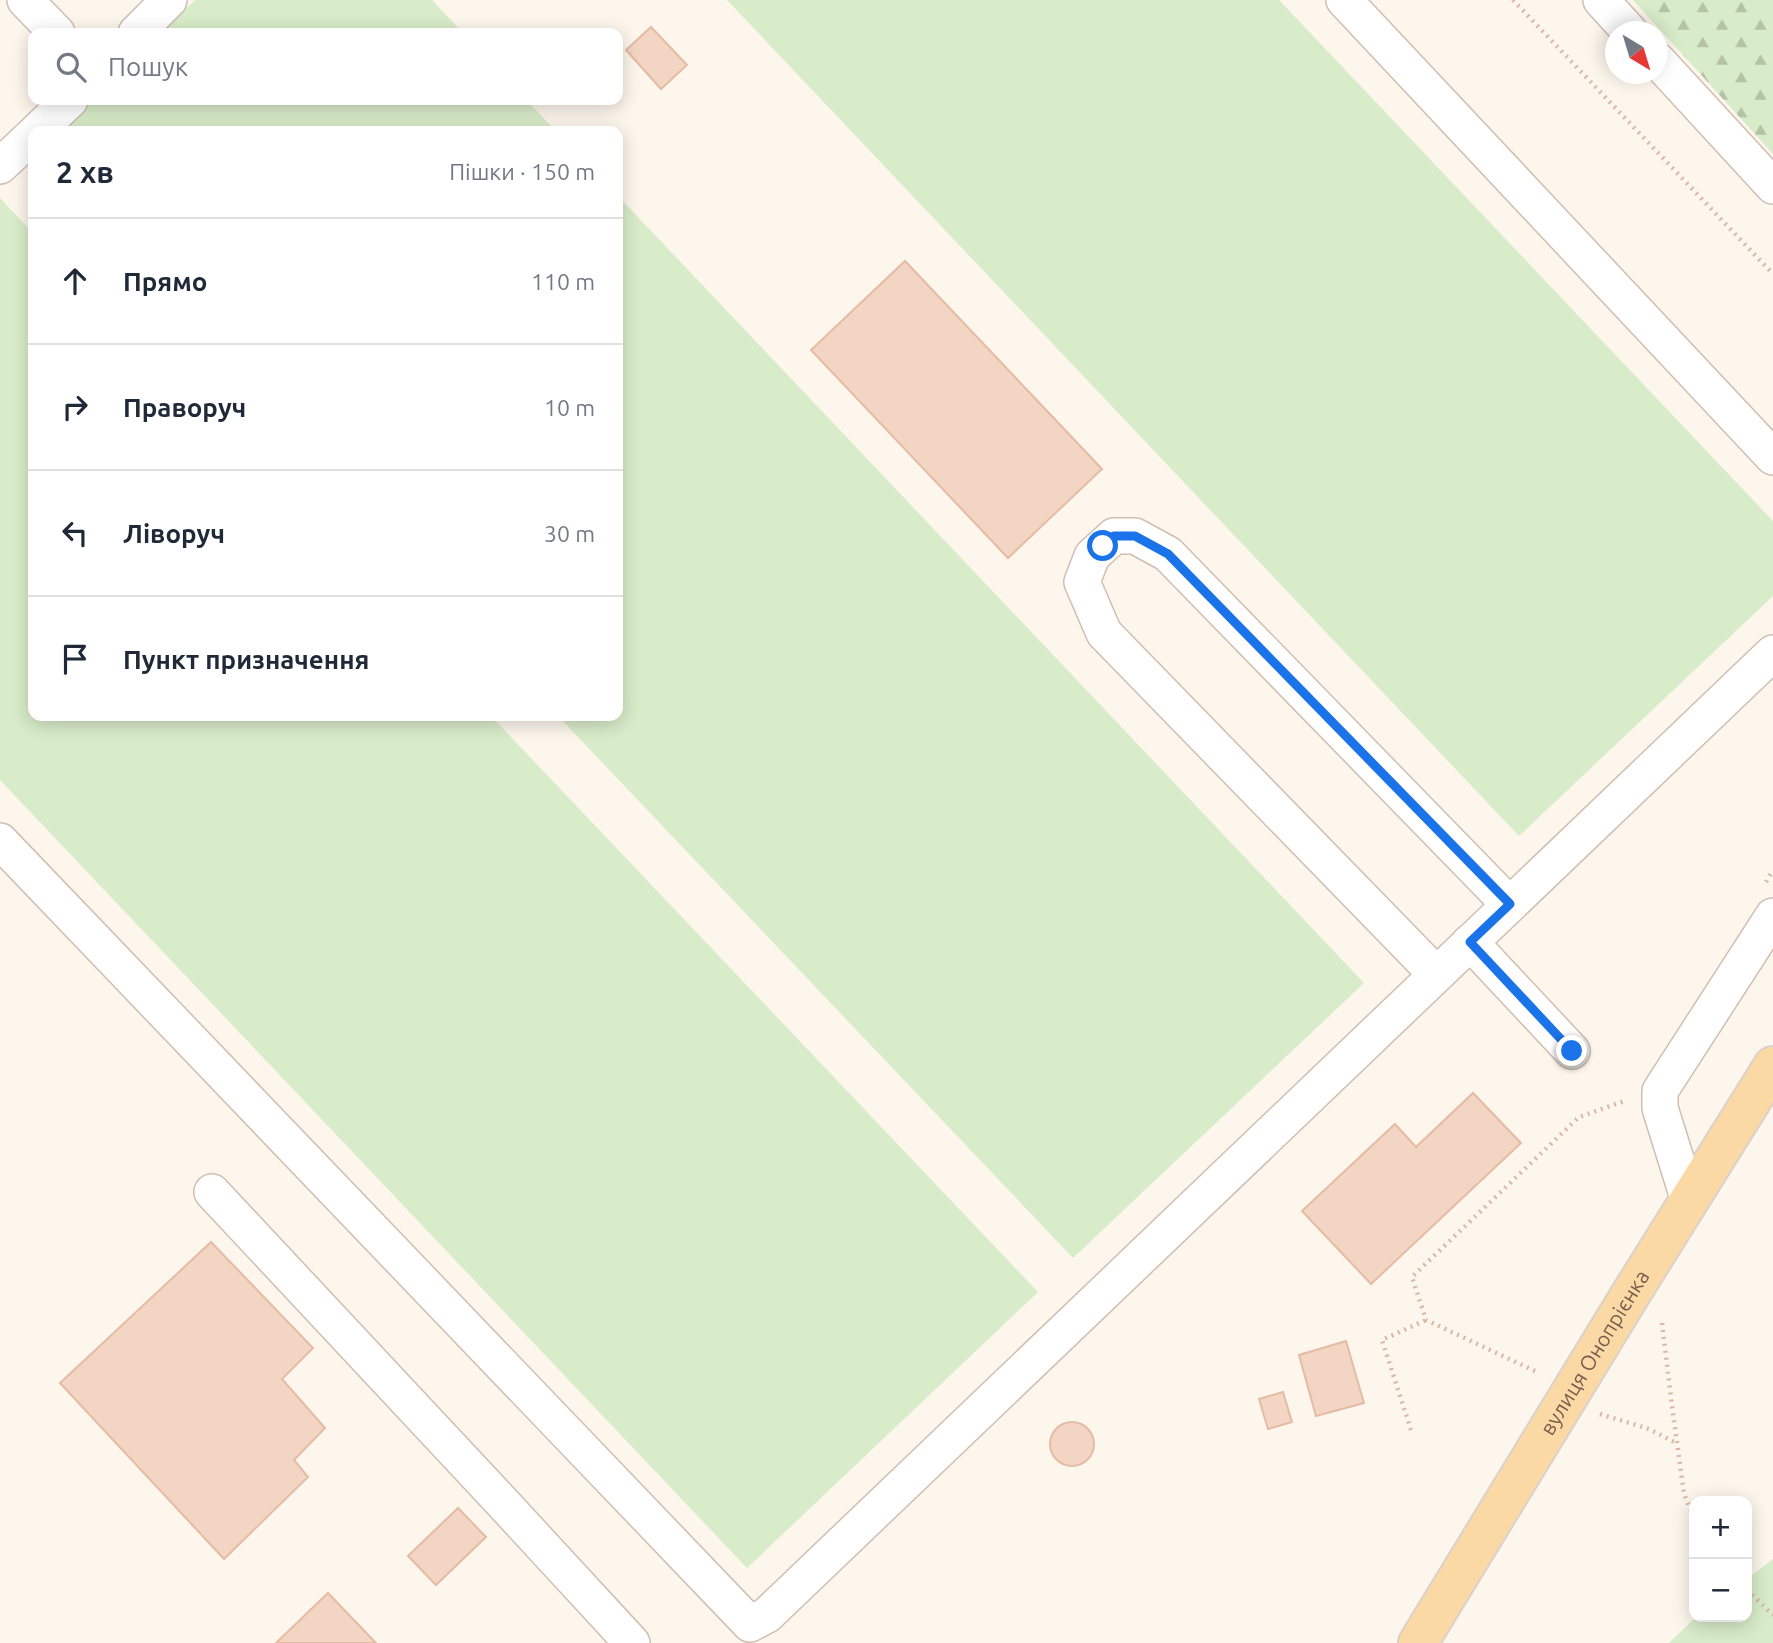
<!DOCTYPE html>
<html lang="uk">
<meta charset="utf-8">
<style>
body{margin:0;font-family:Ubuntu,sans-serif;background:#f2f2f3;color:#1f2937}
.controls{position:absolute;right:21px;bottom:21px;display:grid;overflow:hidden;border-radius:14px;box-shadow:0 4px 18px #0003}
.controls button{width:63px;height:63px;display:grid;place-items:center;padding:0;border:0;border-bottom:2px solid #e0e1e3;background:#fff;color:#1f2937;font:35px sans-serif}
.compass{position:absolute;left:1605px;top:21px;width:63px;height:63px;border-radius:50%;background:#fff;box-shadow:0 4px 18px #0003;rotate:142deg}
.stop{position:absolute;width:21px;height:21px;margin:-16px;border:5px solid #1a73e8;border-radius:50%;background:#fff}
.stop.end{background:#1a73e8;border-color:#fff;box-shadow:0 2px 7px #0008}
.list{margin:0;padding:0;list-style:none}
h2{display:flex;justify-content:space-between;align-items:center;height:91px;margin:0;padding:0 28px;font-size:30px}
h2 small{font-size:23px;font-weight:400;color:#747a83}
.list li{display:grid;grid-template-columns:46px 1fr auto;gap:21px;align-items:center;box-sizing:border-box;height:126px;padding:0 28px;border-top:2px solid #e0e1e3}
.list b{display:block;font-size:26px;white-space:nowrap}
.list em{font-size:23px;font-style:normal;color:#747a83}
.icon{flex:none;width:38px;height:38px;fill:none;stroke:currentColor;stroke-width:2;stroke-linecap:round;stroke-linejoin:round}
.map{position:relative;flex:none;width:1773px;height:1643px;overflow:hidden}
.search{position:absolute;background:#fff;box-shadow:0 4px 18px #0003;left:28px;top:28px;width:595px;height:77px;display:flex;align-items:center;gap:18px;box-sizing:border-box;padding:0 24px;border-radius:14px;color:#747a83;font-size:26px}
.panel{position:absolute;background:#fff;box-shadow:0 4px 18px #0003;left:28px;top:126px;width:595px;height:595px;border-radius:14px}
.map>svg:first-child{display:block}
.grass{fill:#d8ecc9}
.forest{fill:url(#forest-firs)}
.building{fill:#f3d5c3;stroke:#e6bba3;stroke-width:2}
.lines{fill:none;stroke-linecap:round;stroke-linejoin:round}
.minor-casing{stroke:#d1beb0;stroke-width:38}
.major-casing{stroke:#dad1cd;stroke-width:42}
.path{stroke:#d9b8a5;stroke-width:4.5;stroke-dasharray:2 5;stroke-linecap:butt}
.minor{stroke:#fff;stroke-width:35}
.major{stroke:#fbd9a5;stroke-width:38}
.route{stroke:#1a73e8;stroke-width:9}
.labels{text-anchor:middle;stroke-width:5;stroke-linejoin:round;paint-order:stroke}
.street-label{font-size:21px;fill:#7a5c4d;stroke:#fffaf3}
</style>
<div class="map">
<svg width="1773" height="1643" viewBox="0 0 1773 1643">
<defs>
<pattern id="forest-firs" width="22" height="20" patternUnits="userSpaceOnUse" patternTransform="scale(1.75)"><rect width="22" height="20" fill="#d8ecc9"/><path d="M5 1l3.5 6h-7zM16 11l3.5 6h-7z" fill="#b4c2a5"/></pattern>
</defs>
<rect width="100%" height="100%" fill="#fdf6ec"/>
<g class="grass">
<polygon points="195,0 432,0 463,33 160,33"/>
<polygon points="727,0 1279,0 1773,521 1773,596 1519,836"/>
<polygon points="90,100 526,100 556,131 56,131"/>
<polygon points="618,196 1364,983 1073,1258 558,716 618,716"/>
<polygon points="0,198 33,233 33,716 491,716 1038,1292 747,1568 0,780"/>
<polygon points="1773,1559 1773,1643 1669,1643 1696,1617 1747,1617 1747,1579"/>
</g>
<polygon class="forest" points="1633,0 1773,0 1773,154"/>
<g class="building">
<polygon points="651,27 687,65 661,89 626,50"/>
<polygon points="905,261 1102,469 1008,558 811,350"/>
<polygon points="1473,1093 1521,1143 1371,1284 1302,1211 1395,1124 1416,1147"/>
<polygon points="211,1242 313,1348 282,1379 325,1428 294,1460 308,1477 224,1559 60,1383"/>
<polygon points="1346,1341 1364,1403 1316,1416 1299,1355"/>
<polygon points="1283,1392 1292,1422 1268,1429 1259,1399"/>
<circle cx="1072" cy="1444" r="22"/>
<polygon points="458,1508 486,1537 436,1585 408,1556"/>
<polygon points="328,1593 376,1643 276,1643"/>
</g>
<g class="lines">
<defs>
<g id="minor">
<polyline points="25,0 57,33"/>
<polyline points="1344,0 1773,457"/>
<polyline points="1601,0 1630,32"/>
<polyline points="136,33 169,0"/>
<polyline points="1658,61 1773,186"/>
<polyline points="37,131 70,100"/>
<polyline points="0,166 33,135"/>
<polyline points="0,841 750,1624 767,1615 1773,653"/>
<polyline points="1470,942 1572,1051"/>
<polyline points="1436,974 1104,633 1082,582 1092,556 1114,536 1135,536 1168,554 1509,904"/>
<polyline points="212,1192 501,1501 632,1643"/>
<polyline points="1689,1201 1660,1108 1660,1091 1773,916"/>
</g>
<g id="major">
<path id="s1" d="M1418 1643 1632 1292 1773 1066"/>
</g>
</defs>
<use href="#minor" class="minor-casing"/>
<use href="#major" class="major-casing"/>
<g class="path">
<polyline points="1513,0 1773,274"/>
<polyline points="1766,882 1773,870"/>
<polyline points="1662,1323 1672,1406 1684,1494 1694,1518"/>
<polyline points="1535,1371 1426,1320 1412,1277 1579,1117 1627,1100"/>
<polyline points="1600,1414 1649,1429 1676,1443"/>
<polyline points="1411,1430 1382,1340 1426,1320"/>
<polyline points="1747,1590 1773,1615"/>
</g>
<use href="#minor" class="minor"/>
<use href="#major" class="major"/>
</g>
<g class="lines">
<polyline class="route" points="1103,546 1114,536 1135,536 1168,554 1510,904 1470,942 1572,1051"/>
</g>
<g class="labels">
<g class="street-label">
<text dy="7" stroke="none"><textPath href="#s1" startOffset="340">вулиця Онопрієнка</textPath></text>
</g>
</g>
</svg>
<div class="controls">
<button>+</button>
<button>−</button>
</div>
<svg class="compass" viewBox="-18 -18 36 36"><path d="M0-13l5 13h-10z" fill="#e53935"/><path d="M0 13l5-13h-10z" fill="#747a83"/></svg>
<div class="stop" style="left:1103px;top:546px"></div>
<div class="stop end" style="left:1572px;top:1051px"></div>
<div class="search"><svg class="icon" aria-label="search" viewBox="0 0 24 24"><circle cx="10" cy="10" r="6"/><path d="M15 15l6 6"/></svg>Пошук</div>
<section class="panel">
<h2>2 хв<small>Пішки · 150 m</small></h2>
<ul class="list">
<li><svg class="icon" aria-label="ahead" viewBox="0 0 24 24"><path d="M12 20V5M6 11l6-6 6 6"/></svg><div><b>Прямо</b></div><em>110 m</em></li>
<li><svg class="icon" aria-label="right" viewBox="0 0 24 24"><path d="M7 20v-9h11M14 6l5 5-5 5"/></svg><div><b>Праворуч</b></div><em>10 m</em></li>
<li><svg class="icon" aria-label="left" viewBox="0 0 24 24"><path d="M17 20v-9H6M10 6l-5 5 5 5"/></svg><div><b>Ліворуч</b></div><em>30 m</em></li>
<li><svg class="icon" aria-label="arrive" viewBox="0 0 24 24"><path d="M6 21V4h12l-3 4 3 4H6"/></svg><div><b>Пункт призначення</b></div></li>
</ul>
</section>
</div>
